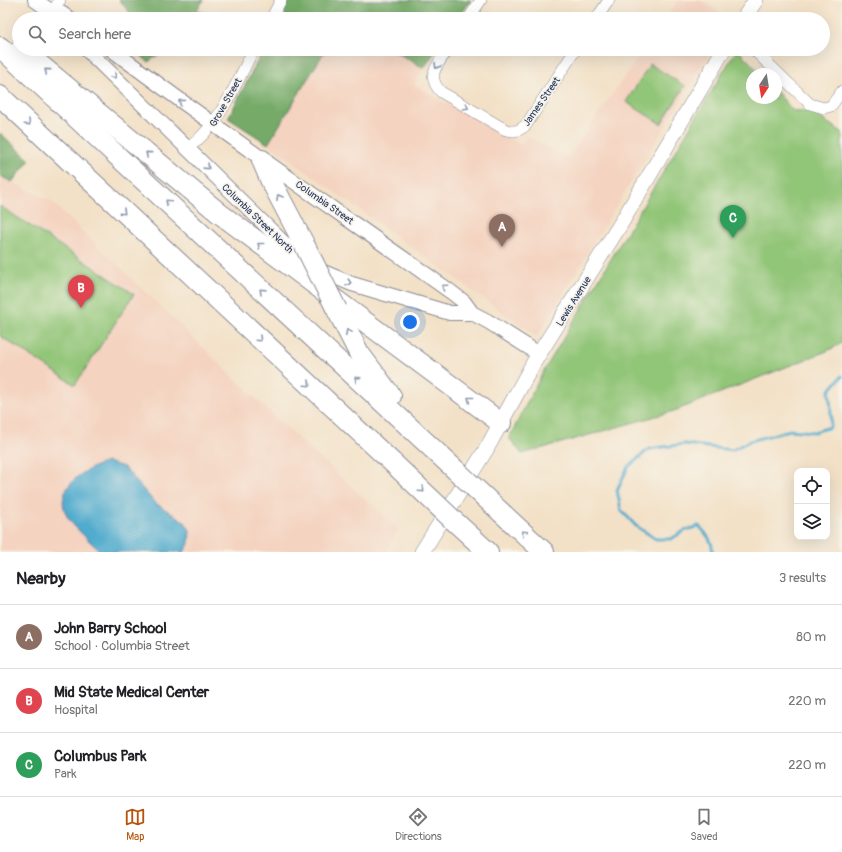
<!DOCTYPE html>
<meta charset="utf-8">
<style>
body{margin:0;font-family:Pangolin,sans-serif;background:#f2f2f2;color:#202124}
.controls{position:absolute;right:12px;bottom:12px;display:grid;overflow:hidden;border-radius:8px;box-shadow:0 4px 16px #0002}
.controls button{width:36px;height:36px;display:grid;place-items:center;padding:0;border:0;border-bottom:1px solid #e0e0e0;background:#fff;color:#202124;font:20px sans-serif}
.compass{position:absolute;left:746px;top:68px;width:36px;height:36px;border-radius:50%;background:#fff;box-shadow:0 4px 16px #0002;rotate:192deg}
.you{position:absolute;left:410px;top:322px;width:14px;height:14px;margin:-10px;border:3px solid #fff;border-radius:50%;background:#1a73e8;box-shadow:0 0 0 6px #1a73e833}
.badge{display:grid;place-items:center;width:26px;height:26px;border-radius:50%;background:#b45309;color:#fff;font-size:13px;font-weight:700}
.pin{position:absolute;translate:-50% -33px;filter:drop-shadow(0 1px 2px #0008)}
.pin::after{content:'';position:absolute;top:21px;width:14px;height:12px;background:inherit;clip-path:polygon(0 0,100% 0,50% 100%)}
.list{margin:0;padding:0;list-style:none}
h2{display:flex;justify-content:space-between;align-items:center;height:52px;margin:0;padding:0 16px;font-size:17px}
h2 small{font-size:13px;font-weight:400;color:#757577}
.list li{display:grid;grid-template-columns:26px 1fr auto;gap:12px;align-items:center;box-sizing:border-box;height:64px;padding:0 16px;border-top:1px solid #e0e0e0}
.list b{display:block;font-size:15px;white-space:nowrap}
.list p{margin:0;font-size:13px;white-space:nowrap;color:#757577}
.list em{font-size:13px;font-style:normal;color:#757577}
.icon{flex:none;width:22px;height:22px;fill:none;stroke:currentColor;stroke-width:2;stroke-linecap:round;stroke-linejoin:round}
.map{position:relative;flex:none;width:842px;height:552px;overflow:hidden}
.search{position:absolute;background:#fff;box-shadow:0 4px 16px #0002;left:12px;right:12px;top:12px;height:44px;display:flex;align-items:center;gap:10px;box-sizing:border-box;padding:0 14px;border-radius:22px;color:#757577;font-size:15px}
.sheet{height:244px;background:#fff}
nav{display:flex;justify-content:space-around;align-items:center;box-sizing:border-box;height:56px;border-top:1px solid #e0e0e0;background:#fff;font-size:11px;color:#757577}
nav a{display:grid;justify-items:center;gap:2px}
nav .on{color:#b45309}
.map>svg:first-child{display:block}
.built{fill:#f4d3c0}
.green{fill:#91c577;stroke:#567a6a}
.forest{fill:#74aa68;stroke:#486c63}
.water{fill:#51abce;stroke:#366d96}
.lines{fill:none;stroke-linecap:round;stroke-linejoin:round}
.stream{stroke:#51abce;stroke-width:3}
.minor-casing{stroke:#878892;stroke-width:12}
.tertiary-casing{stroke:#878892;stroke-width:16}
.secondary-casing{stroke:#878892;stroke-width:16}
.motorway-casing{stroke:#878892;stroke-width:22}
.minor{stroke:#fff;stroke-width:11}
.tertiary{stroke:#fff;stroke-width:14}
.secondary{stroke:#fff;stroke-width:15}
.motorway{stroke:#fff;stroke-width:20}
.motorway-bridge-casing{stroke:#878892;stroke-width:22;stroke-linecap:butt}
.motorway-bridge{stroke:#fff;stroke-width:20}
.oneway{stroke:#8d97ae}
.labels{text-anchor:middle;stroke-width:3.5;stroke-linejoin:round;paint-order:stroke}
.street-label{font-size:10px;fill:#1b2f5e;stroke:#f7f3e8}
</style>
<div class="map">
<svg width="842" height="552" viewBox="0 0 842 552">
<rect width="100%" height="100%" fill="#f7f3e8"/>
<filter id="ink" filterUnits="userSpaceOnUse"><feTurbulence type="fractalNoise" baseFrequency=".025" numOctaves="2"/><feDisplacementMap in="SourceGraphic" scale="8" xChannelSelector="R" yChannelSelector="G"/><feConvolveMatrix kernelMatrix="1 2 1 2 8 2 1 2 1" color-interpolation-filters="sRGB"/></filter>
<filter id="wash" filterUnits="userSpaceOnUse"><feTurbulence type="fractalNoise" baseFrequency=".012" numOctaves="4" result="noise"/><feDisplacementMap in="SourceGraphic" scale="16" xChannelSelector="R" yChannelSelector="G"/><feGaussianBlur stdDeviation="0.9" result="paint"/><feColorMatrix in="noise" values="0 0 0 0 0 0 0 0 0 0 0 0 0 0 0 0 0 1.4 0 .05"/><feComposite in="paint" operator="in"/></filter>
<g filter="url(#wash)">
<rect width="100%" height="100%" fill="#f3e1c7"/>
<g class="built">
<polygon points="678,0 699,0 730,18 665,19"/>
<polygon points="326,49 390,49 424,68 414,85 521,145 527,136 568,158 644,49 712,49 537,337 268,144"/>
<polygon points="0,176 51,201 274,416 398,529 386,552 0,552"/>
</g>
<g class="green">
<polygon points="737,49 761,74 752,74 752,98 776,98 776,91 793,111 808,110 842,132 842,343 827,351 674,411 522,454 509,438 542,374"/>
<polygon points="650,64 685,86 661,124 626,102"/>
<polygon points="0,206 134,294 75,385 0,336"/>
</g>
<g class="forest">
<polygon points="119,0 204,0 196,11 211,14 214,19 135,19"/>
<polygon points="289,0 471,0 458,19 279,19"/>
<polygon points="134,49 168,49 148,62"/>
<polygon points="264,49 326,49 268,144 228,118"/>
<polygon points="390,49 437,49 424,68"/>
<polygon points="0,133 30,160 12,182 0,176"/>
</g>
<path class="water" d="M107 462 124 467 155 503 184 521 190 530 189 544 184 552H101C92 543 72 526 67 516 52 488 84 469 107 462Z"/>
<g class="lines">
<path class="stream" d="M712 552C714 543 705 532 699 526L684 531 671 539H656L636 526 621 510 617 490 628 467 649 449 685 444 732 450 750 441 790 430 814 432 830 427C833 415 830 404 829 391L842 376"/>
</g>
</g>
<g filter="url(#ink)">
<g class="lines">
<defs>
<g id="minor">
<polyline points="52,12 60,0"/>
<polyline points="271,19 281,0"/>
<polyline points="468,19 481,0"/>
<polyline points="596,19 609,0"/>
<path d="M448 49C438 65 425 75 441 92L506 130C515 132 519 131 526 125L576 49"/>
<polyline points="753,49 810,104 824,108 831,106 842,91"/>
<path d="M188 148C220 125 236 83 254 49"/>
</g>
<g id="tertiary">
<polyline points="35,0 52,12 61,13 70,19"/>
<polyline points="86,49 292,251 316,269 352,284 450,313 472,313"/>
<path d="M111 49C222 133 337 211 451 292L464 302 472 313 489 322 539 354"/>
</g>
<g id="secondary">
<polyline points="743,19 756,0"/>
<polyline points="422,552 487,448 534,362 620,225 724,49"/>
</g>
<g id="motorway">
<polyline points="0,47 433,449"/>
<polyline points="21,49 219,213 501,423"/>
<polyline points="0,96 394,464"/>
<polyline points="262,160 270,179 304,244"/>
<polyline points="337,310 359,353 391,396"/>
<polyline points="504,515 544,552"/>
<polyline points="452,519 488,552"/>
</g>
</defs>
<use href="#minor" class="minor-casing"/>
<use href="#tertiary" class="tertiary-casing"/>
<use href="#secondary" class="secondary-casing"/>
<use href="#motorway" class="motorway-casing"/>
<use href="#minor" class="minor"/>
<use href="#tertiary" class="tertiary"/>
<use href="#secondary" class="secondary"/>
<use href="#motorway" class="motorway"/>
<defs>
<g id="motorway-bridge">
<polyline points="304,244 337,310"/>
<polyline points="433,449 504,515"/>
<polyline points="394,464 452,519"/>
</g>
</defs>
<use href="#motorway-bridge" class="motorway-bridge-casing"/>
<use href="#motorway-bridge" class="motorway-bridge"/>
</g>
<defs><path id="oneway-chevron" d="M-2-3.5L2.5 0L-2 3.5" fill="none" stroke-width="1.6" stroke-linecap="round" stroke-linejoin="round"/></defs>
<g class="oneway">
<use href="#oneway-chevron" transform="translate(437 66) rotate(121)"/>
<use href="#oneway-chevron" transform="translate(47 71) rotate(-140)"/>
<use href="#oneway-chevron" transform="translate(114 76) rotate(44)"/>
<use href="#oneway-chevron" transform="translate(181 102) rotate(-144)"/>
<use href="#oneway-chevron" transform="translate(466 107) rotate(30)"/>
<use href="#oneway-chevron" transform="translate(28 123) rotate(43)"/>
<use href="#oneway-chevron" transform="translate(148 154) rotate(-140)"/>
<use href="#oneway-chevron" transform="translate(207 167) rotate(44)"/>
<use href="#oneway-chevron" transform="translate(279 197) rotate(-119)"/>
<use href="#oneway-chevron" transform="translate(168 202) rotate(-137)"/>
<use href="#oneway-chevron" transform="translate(123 212) rotate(43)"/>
<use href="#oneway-chevron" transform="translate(260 245) rotate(-142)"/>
<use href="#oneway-chevron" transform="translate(349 283) rotate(18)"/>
<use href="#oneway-chevron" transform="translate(444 287) rotate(-145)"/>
<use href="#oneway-chevron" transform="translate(262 291) rotate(-136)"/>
<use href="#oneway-chevron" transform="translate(348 332) rotate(-117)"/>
<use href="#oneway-chevron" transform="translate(259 339) rotate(43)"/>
<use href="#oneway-chevron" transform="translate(357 379) rotate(-138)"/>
<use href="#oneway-chevron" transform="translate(308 384) rotate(43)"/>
<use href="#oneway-chevron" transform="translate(470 399) rotate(-142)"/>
<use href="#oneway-chevron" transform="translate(422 490) rotate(43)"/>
<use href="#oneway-chevron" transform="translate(524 533) rotate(-137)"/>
</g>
</g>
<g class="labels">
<g class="street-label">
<text transform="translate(541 101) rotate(-55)" y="4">James Street</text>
<text transform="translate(225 102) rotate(-60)" y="4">Grove Street</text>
<text transform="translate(325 202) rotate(35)" y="4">Columbia Street</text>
<text transform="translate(258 218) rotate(44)" y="4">Columbia Street North</text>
<text transform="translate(573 301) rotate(-58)" y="4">Lewis Avenue</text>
</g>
</g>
</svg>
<div class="controls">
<button><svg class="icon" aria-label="locate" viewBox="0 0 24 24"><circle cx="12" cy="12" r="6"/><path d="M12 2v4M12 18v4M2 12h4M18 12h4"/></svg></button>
<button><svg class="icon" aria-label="layers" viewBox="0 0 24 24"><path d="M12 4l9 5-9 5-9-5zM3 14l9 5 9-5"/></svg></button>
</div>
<svg class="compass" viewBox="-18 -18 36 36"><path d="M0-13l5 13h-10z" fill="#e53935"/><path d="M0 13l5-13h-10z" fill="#757577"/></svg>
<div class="you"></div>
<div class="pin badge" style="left:502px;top:247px;background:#8d6e63">A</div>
<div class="pin badge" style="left:81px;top:308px;background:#e0444e">B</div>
<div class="pin badge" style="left:733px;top:238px;background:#2e9e5b">C</div>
<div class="search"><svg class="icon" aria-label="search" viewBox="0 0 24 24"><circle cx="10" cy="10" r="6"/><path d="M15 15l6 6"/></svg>Search here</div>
</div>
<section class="sheet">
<h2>Nearby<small>3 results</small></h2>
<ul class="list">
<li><span class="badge" style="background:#8d6e63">A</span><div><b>John Barry School</b><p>School · Columbia Street</p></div><em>80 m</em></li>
<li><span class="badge" style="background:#e0444e">B</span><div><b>Mid State Medical Center</b><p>Hospital</p></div><em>220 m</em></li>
<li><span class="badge" style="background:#2e9e5b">C</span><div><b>Columbus Park</b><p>Park</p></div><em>220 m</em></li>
</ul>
</section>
<nav>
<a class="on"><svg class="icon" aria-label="map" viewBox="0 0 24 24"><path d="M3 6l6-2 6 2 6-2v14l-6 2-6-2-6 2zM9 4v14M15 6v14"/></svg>Map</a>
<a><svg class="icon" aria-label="directions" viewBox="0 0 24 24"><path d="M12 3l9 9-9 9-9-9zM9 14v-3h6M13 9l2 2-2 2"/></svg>Directions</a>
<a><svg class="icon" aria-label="saved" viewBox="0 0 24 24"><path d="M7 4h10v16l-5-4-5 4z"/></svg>Saved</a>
</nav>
